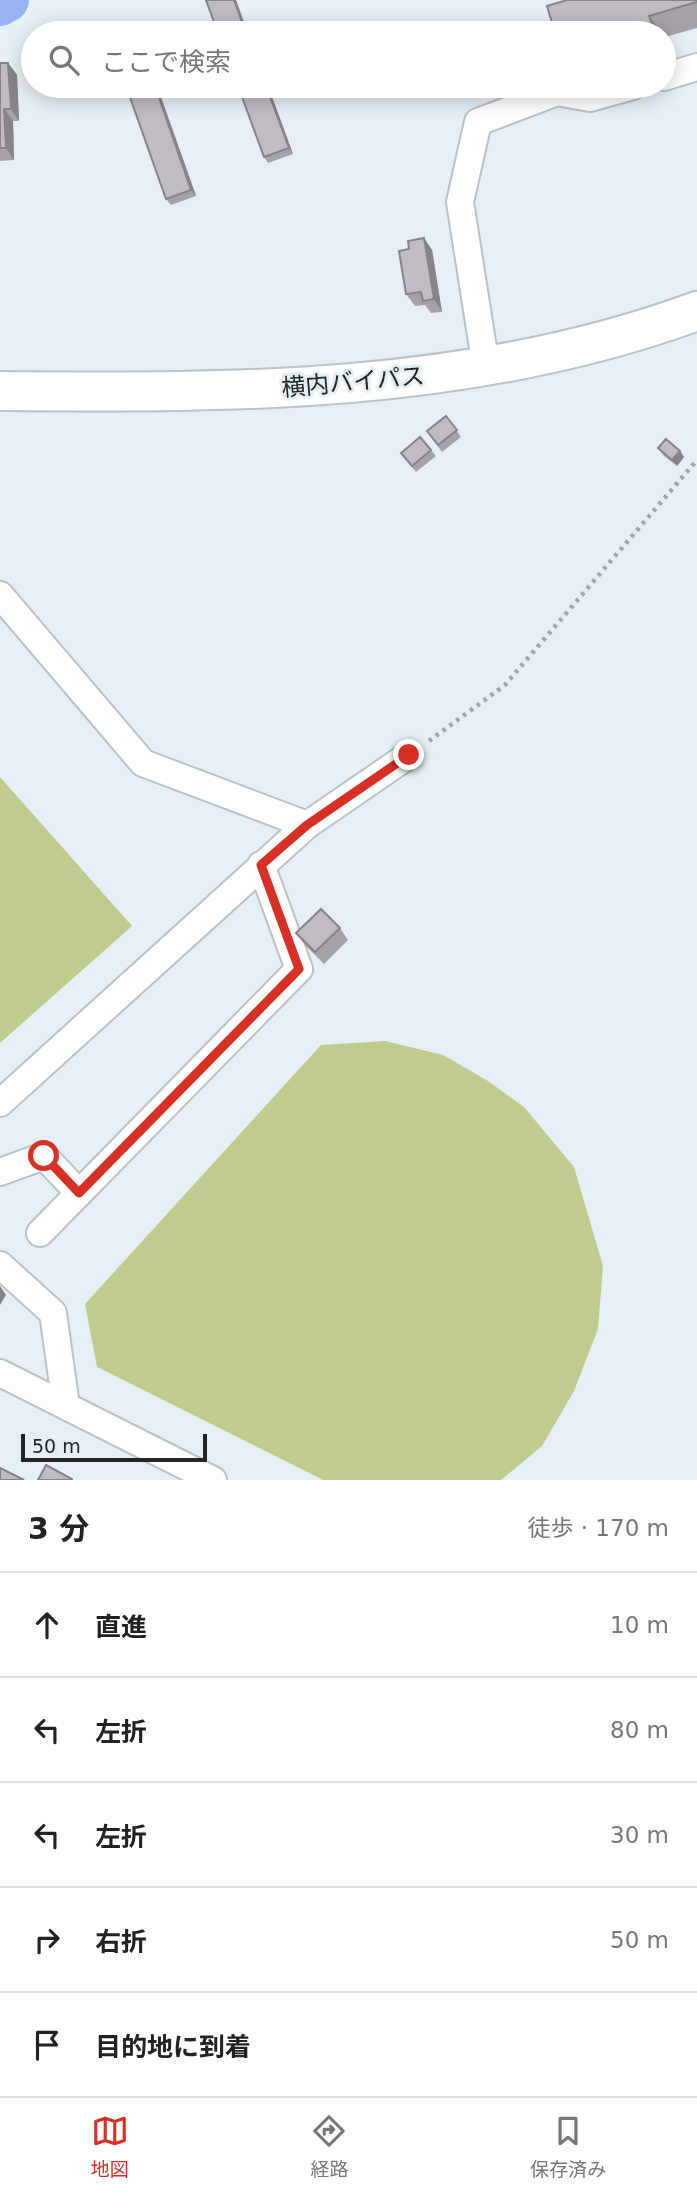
<!DOCTYPE html>
<html lang="ja">
<meta charset="utf-8">
<style>
body{margin:0;font-family:"DejaVu Sans","Noto Sans JP",sans-serif;background:#f6f6f6;color:#222}
.scale{position:absolute;left:21px;bottom:18px;width:186px;box-sizing:border-box;padding-left:7px;border:4px solid #232628;border-top:0;font-size:19px;line-height:24px;white-space:nowrap;color:#232628;-webkit-text-stroke:5px #e6eff5;paint-order:stroke}
.stop{position:absolute;width:21px;height:21px;margin:-16px;border:5px solid #d93025;border-radius:50%;background:#fff}
.stop.end{background:#d93025;border-color:#fff;box-shadow:0 2px 7px #0008}
.list{margin:0;padding:0;list-style:none}
h2{display:flex;justify-content:space-between;align-items:center;height:91px;margin:0;padding:0 28px;font-size:30px}
h2 small{font-size:23px;font-weight:400;color:#767676}
.list li{display:grid;grid-template-columns:46px 1fr auto;gap:21px;align-items:center;box-sizing:border-box;height:105px;padding:0 28px;border-top:2px solid #e0e0e0}
.list b{display:block;font-size:26px;white-space:nowrap}
.list em{font-size:23px;font-style:normal;color:#767676}
.icon{flex:none;width:38px;height:38px;fill:none;stroke:currentColor;stroke-width:2;stroke-linecap:round;stroke-linejoin:round}
.map{position:relative;flex:none;width:697px;height:1480px;overflow:hidden}
.search{position:absolute;background:#fff;box-shadow:0 4px 18px #0003;left:21px;right:21px;top:21px;height:77px;display:flex;align-items:center;gap:18px;box-sizing:border-box;padding:0 24px;border-radius:38px;color:#767676;font-size:26px}
.sheet{height:616px;background:#fff}
nav{display:flex;justify-content:space-around;align-items:center;box-sizing:border-box;height:98px;border-top:2px solid #e0e0e0;background:#fff;font-size:19px;color:#767676}
nav a{display:grid;justify-items:center;gap:4px}
nav .on{color:#d93025}
.map>svg:first-child{display:block}
.green{fill:#bfcc8e}
.lines{fill:none;stroke-linecap:round;stroke-linejoin:round}
.river{stroke:#94b3f0;stroke-width:44}
.minor-casing{stroke:#bac2c8;stroke-width:30}
.highway-casing{stroke:#bac2c8;stroke-width:42}
.path{stroke:#a0a7ac;stroke-width:4.5;stroke-dasharray:3.5 5;stroke-linecap:butt}
.minor{stroke:#fff;stroke-width:26}
.highway{stroke:#fff;stroke-width:38}
.wall{fill:#a6a1a9}
.shaded-wall{fill:#878389}
.building{fill:#c1bbc4;stroke:#878389;stroke-width:2}
.route{stroke:#d93025;stroke-width:9}
.labels{text-anchor:middle;stroke-width:6;stroke-linejoin:round;paint-order:stroke}
.street-label{font-size:24px;fill:#232628;stroke:#e6eff5}
</style>
<div class="map">
<svg width="697" height="1480" viewBox="0 0 697 1480">
<rect width="100%" height="100%" fill="#e6eff5"/>
<g class="green">
<polygon points="0,777 132,926 0,1043"/>
<polygon points="385,1041 443,1055 488,1081 524,1107 574,1167 603,1266 598,1329 574,1391 542,1446 501,1480 323,1480 97,1367 85,1304 321,1045"/>
</g>
<g class="lines">
<polyline class="river" points="0,4 7,0"/>
<defs>
<g id="minor">
<polyline points="664,77 697,67"/>
<polyline points="486,367 460,202 478,122 557,92 590,98 633,86"/>
<polyline points="0,595 143,763 307,825"/>
<polyline points="0,1103 307,825 409,755"/>
<polyline points="0,1172 44,1156 79,1193"/>
<polyline points="40,1233 299,969 261,865"/>
<polyline points="0,1265 53,1313 66,1406"/>
<polyline points="0,1373 213,1480"/>
</g>
<path id="highway" d="M0 391C237 393 471 394 697 311"/>
</defs>
<use href="#minor" class="minor-casing"/>
<use href="#highway" class="highway-casing"/>
<polyline class="path" points="429,741 505,685 697,460"/>
<use href="#minor" class="minor"/>
<use href="#highway" class="highway"/>
</g>
<g class="wall">
<polygon points="697,0 697,28 665,37 673,65 664,68 664,33 555,33"/>
<polygon points="0,63 8,63 17,75 19,121 13,121 14,160 0,161"/>
<polygon points="126,86 157,86 196,196 171,205 166,199"/>
<polygon points="238,86 268,86 293,154 268,163 264,157"/>
<polygon points="424,238 432,250 442,312 431,313 425,305 415,306 406,294 409,249"/>
<polygon points="446,416 461,437 442,452 427,431"/>
<polygon points="658,448 680,451 684,457 677,466 663,455"/>
<polygon points="431,450 436,456 416,472 401,453"/>
<polygon points="340,928 348,940 324,964 305,945 296,933"/>
</g>
<g class="shaded-wall">
<polygon points="234,0 236,0 248,33 246,33"/>
<polygon points="649,16 662,33 655,33"/>
<polygon points="664,36 665,37 673,65 664,52"/>
<polygon points="8,63 17,75 19,121 11,109"/>
<polygon points="155,86 157,86 196,196 191,190"/>
<polygon points="266,86 268,86 293,154 289,148"/>
<polygon points="4,109 13,121 14,160 6,148"/>
<polygon points="424,238 432,250 442,312 434,299"/>
<polygon points="680,451 684,457 677,466 672,460"/>
<polygon points="0,1286 6,1295 0,1305"/>
</g>
<g class="building">
<polygon points="206,0 234,0 246,33 218,33"/>
<polygon points="567,0 697,0 697,2 649,16 655,33 633,33 630,22 590,33 555,33 547,6"/>
<polygon points="132,24 136,33 108,33 108,32"/>
<polygon points="0,63 8,63 11,109 4,109 6,148 0,148"/>
<polygon points="126,86 155,86 191,190 166,199"/>
<polygon points="238,86 266,86 289,148 264,157"/>
<polygon points="424,238 434,299 423,301 421,292 406,294 399,251 409,249 408,241"/>
<polygon points="446,416 457,430 438,445 427,431"/>
<polygon points="420,437 431,450 412,466 401,453"/>
<polygon points="666,439 680,451 672,460 658,448"/>
<polygon points="321,909 340,928 315,952 296,933"/>
<polygon points="46,1465 72,1479 72,1480 38,1480"/>
<polygon points="0,1468 24,1480 0,1480"/>
</g>
<g class="lines">
<polyline class="route" points="44,1156 79,1193 299,969 261,865 307,825 409,755"/>
</g>
<g class="labels">
<g class="street-label">
<text transform="translate(353 382) rotate(-5)" y="8">横内バイパス</text>
</g>
</g>
</svg>
<div class="scale">50 m</div>
<div class="stop" style="left:44px;top:1156px"></div>
<div class="stop end" style="left:409px;top:755px"></div>
<div class="search"><svg class="icon" aria-label="search" viewBox="0 0 24 24"><circle cx="10" cy="10" r="6"/><path d="M15 15l6 6"/></svg>ここで検索</div>
</div>
<section class="sheet">
<h2>3 分<small>徒歩 · 170 m</small></h2>
<ul class="list">
<li><svg class="icon" aria-label="ahead" viewBox="0 0 24 24"><path d="M12 20V5M6 11l6-6 6 6"/></svg><div><b>直進</b></div><em>10 m</em></li>
<li><svg class="icon" aria-label="left" viewBox="0 0 24 24"><path d="M17 20v-9H6M10 6l-5 5 5 5"/></svg><div><b>左折</b></div><em>80 m</em></li>
<li><svg class="icon" aria-label="left" viewBox="0 0 24 24"><path d="M17 20v-9H6M10 6l-5 5 5 5"/></svg><div><b>左折</b></div><em>30 m</em></li>
<li><svg class="icon" aria-label="right" viewBox="0 0 24 24"><path d="M7 20v-9h11M14 6l5 5-5 5"/></svg><div><b>右折</b></div><em>50 m</em></li>
<li><svg class="icon" aria-label="arrive" viewBox="0 0 24 24"><path d="M6 21V4h12l-3 4 3 4H6"/></svg><div><b>目的地に到着</b></div></li>
</ul>
</section>
<nav>
<a class="on"><svg class="icon" aria-label="map" viewBox="0 0 24 24"><path d="M3 6l6-2 6 2 6-2v14l-6 2-6-2-6 2zM9 4v14M15 6v14"/></svg>地図</a>
<a><svg class="icon" aria-label="directions" viewBox="0 0 24 24"><path d="M12 3l9 9-9 9-9-9zM9 14v-3h6M13 9l2 2-2 2"/></svg>経路</a>
<a><svg class="icon" aria-label="saved" viewBox="0 0 24 24"><path d="M7 4h10v16l-5-4-5 4z"/></svg>保存済み</a>
</nav>
